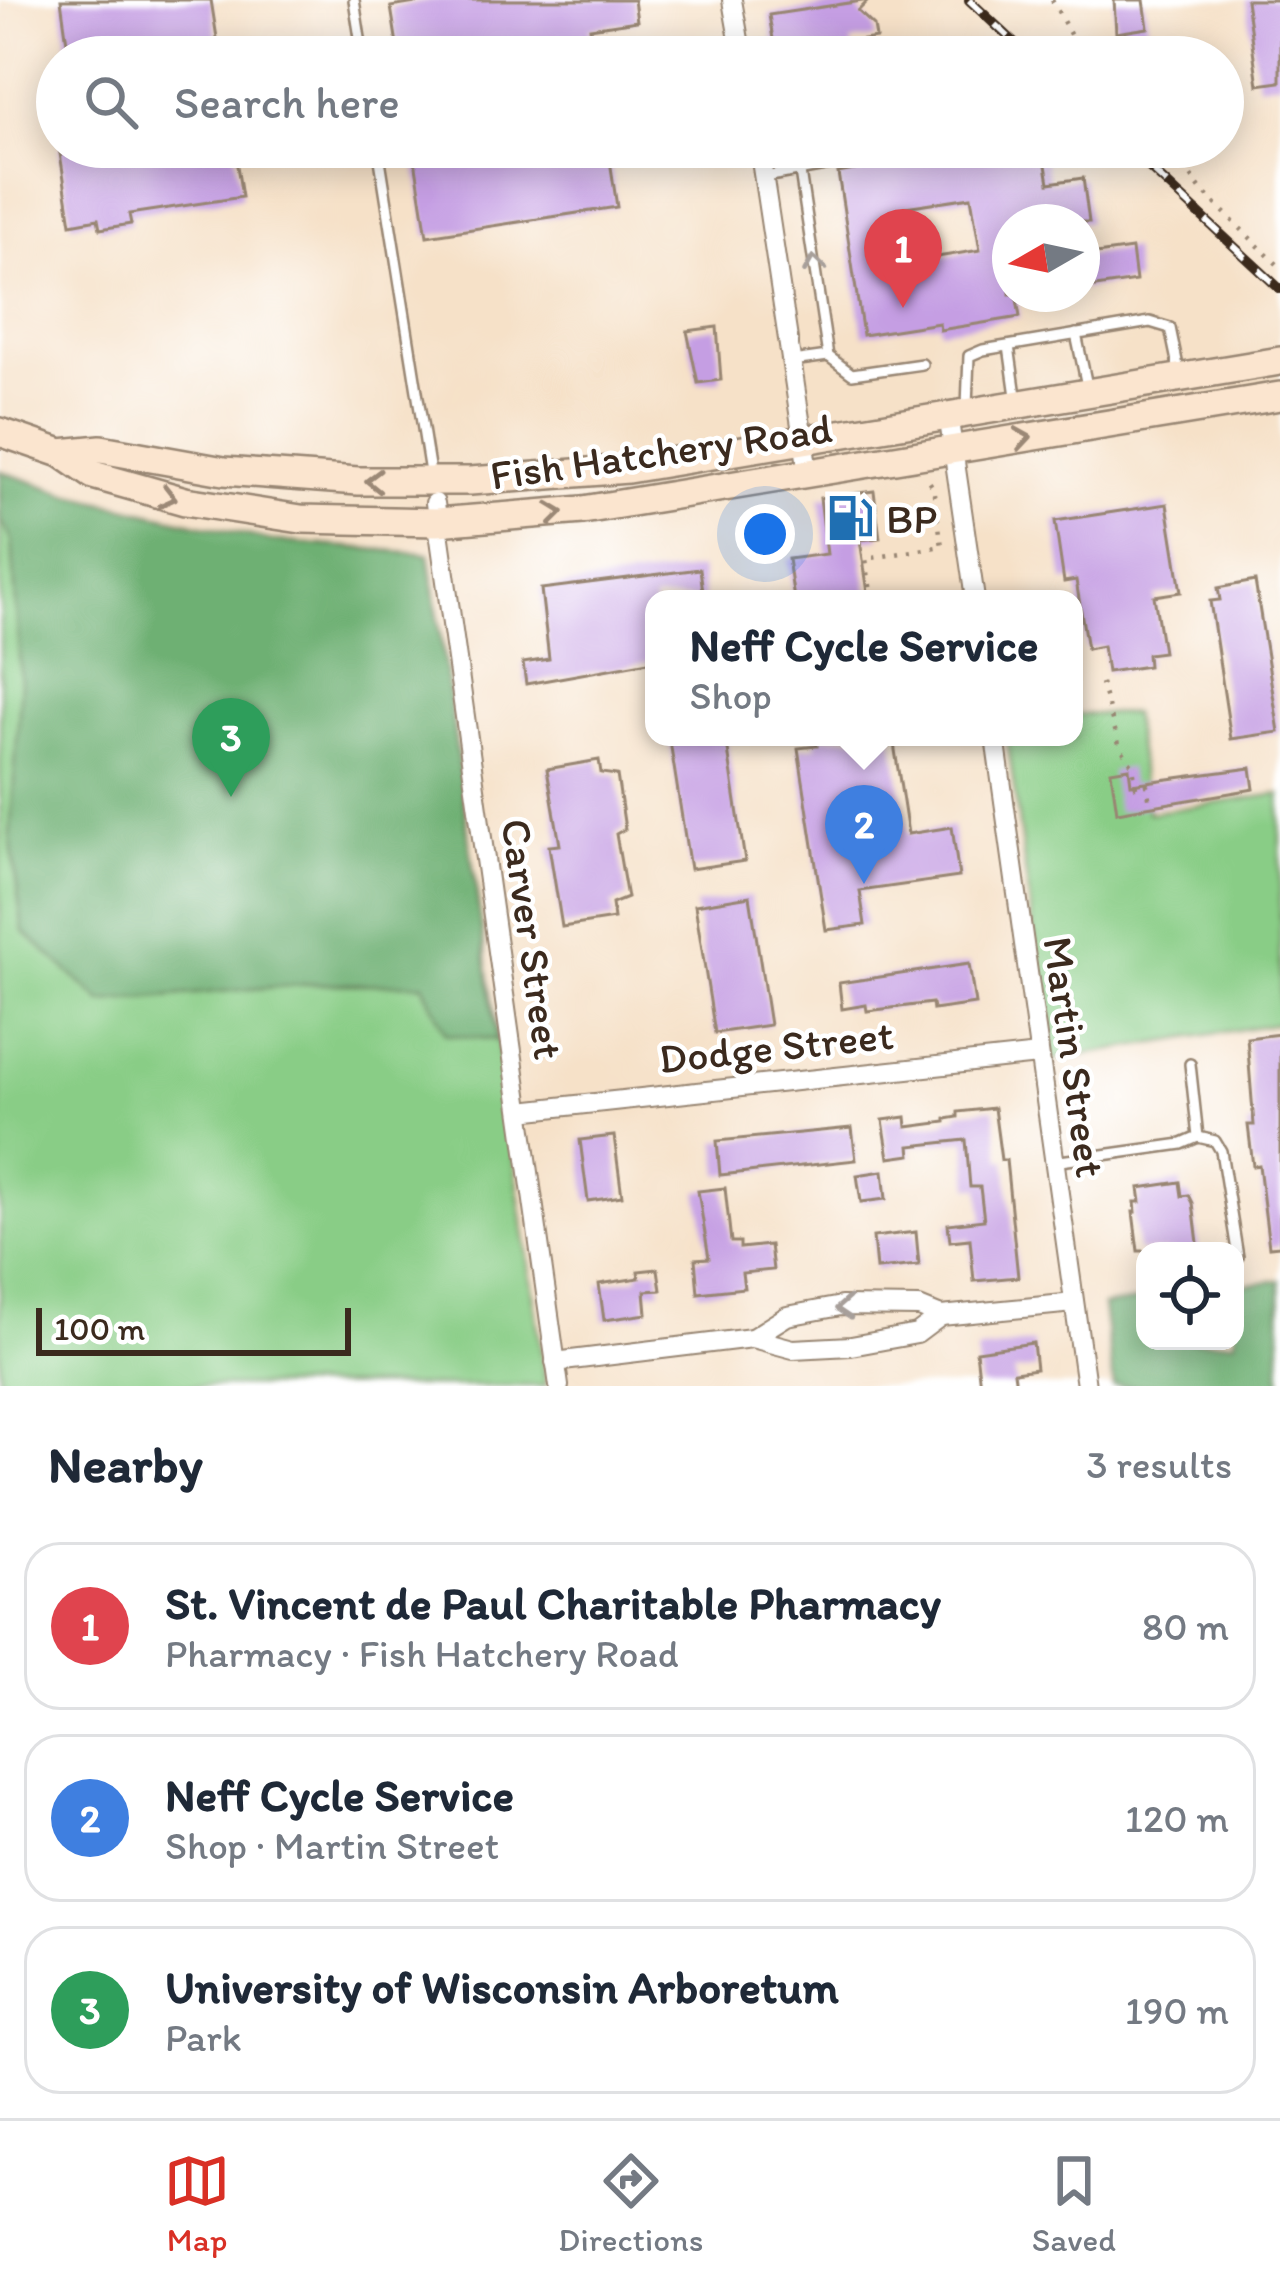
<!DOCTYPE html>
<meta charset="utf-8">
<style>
body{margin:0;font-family:Itim,sans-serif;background:#f2f2f3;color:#1f2937}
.controls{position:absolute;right:36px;bottom:36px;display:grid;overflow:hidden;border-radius:24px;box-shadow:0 6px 30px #0003}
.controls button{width:108px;height:108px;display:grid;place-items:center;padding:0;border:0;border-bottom:3px solid #e0e1e3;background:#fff;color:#1f2937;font:60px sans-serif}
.compass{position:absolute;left:992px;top:204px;width:108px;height:108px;border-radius:50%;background:#fff;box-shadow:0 6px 30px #0003;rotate:261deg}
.scale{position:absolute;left:36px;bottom:30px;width:315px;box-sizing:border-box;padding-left:12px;border:6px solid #3b2a1e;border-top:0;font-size:33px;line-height:42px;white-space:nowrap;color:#3b2a1e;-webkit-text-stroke:9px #fff;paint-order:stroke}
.you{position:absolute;left:765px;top:534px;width:42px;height:42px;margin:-30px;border:9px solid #fff;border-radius:50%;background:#1a73e8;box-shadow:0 0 0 18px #1a73e833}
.badge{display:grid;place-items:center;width:78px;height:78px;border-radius:50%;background:#d93025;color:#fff;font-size:39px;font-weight:700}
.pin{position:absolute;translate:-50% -99px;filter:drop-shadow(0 3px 6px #0008)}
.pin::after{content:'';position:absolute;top:63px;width:42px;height:36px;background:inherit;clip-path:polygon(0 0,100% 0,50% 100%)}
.popup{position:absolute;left:645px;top:590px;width:438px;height:156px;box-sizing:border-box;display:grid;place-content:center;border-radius:24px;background:#fff;filter:drop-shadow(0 3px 9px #0005);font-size:39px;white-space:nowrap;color:#747a83}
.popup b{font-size:45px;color:#1f2937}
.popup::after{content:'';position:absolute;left:50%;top:100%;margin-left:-24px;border:24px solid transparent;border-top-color:#fff}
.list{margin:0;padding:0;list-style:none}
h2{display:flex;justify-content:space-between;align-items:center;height:156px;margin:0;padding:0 48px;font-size:51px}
h2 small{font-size:39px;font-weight:400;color:#747a83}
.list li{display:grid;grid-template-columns:78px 1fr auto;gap:36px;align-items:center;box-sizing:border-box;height:168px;margin:0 24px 24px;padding:0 24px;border:3px solid #e0e1e3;border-radius:36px}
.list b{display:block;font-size:45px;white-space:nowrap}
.list p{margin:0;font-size:39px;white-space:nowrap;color:#747a83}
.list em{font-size:39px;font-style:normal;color:#747a83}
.icon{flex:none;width:66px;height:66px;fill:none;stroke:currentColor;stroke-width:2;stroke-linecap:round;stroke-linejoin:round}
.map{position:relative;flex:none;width:1280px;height:1386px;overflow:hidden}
.search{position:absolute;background:#fff;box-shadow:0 6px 30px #0003;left:36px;right:36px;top:36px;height:132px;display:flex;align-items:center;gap:30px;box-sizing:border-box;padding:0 42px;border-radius:66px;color:#747a83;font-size:45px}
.sheet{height:732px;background:#fff}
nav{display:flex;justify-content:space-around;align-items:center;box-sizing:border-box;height:168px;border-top:3px solid #e0e1e3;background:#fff;font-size:33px;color:#747a83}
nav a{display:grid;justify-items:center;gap:6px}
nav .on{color:#d93025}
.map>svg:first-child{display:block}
.green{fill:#89cd86;stroke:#627c52;stroke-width:3}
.forest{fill:#6eb073;stroke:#546d48;stroke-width:3}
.building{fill:#c59ee3;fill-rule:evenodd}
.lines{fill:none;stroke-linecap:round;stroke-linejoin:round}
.service-casing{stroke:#988673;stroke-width:14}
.minor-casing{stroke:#988673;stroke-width:22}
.secondary-casing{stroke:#988673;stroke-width:32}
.path{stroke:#988673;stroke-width:4.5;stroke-dasharray:3 9;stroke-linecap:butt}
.service{stroke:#fff;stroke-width:9}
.minor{stroke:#fff;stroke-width:18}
.secondary{stroke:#fbe5cf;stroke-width:27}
.rail-casing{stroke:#3b2a1e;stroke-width:10}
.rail{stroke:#fff;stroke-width:6;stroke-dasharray:18;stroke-linecap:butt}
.oneway{stroke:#a79f9a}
.oneway2{stroke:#9b8876}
.labels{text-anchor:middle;stroke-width:9;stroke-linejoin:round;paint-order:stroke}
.street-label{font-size:42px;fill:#3b2a1e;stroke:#fff}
.poi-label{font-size:42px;fill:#3b2a1e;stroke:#fff;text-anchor:start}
</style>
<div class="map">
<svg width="1280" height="1386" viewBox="0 0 1280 1386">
<rect width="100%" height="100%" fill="#fff"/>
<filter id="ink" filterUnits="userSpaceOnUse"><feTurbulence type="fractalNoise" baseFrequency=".00833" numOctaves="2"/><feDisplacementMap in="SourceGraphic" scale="24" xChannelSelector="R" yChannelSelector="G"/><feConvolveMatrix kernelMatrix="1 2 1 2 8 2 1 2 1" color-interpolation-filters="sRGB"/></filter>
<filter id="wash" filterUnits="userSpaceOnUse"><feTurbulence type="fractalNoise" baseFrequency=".004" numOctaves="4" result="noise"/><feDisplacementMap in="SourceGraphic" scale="48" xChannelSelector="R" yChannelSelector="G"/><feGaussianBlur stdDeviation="2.7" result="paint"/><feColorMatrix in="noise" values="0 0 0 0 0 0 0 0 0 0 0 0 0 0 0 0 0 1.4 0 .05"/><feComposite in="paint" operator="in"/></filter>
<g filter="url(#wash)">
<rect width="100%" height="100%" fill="#f6e1c8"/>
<g class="green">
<polygon points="0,471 70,495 272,541 429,554 546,1386 0,1386"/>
<polygon points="1132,713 1148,813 1280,794 1280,1023 1051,1060 1007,737 1074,737 1074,715"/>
</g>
<g class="forest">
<polygon points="0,471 70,495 272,541 429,554 497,1040 446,1034 423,984 309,984 102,1002 23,931 10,835 21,684 12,540 0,518"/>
<polygon points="1280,1280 1280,1386 1114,1386 1103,1306 1145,1300 1145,1341 1235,1341 1235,1286"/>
</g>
<g id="blocks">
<g class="building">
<polygon points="61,0 211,0 220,57 69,57"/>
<polygon points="434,0 634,0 637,21 590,28 594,57 399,57 391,7"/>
<polygon points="869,0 858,11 874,26 876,38 851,42 854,57 776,57 769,15"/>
<polygon points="1114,0 1144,0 1148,28 1116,33"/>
<polygon points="1246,0 1280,0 1280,82 1258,85"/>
<polygon points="59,147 234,147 242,197 129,214 131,224 100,229 98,219 71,224"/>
<polygon points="413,147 608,147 617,207 427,236"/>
<path d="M953 147H1043L1049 183 1083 178 1089 222H1010V294H1016L1020 317 940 330 939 323 863 335 838 173 930 156ZM971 197 980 250 913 261 905 207Z"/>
<polygon points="1132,249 1136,281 1082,289 1082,256"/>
<polygon points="717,327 721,380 698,383 687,331"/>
<polygon points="874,491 880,538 860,540 869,599 794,599 788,559 827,554 820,498"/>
<polygon points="1167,504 1181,592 1154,596 1163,652 1147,654 1148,666 1107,672 1103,646 1087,649 1076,580 1064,582 1055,521"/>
<polygon points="700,569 704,599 654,599 654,661 526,684 523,663 549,659 541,589"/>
<polygon points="1255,581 1279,732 1231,739 1210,601 1220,600 1218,588"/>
<polygon points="695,737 726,737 745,861 690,869 670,741"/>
<polygon points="815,737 893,737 908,834 952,827 959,877 860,891 865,925 826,930 798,748 817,746"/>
<polygon points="599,760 601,773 617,775 625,829 616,834 627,898 612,904 614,919 562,927 549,846 560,845 547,769"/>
<polygon points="1129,768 1131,784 1251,768 1254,789 1117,812 1111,771"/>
<polygon points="750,896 770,1025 715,1033 695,905"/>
<polygon points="969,964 975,1004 933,1010 932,1003 867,1011 866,1005 842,1009 839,983"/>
<polygon points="1280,1034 1280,1246 1269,1247 1259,1165 1253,1166 1248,1125 1254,1125 1247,1038"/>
<polygon points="994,1108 1001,1160 1006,1160 1018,1277 974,1281 970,1239 950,1241 948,1224 984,1220 980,1187 970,1187 966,1140 910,1146 911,1155 889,1158 883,1120 906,1117 907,1127 946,1122 946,1119 958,1117 958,1112"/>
<polygon points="852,1128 856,1160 720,1175 717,1141"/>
<polygon points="614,1136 622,1196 588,1201 580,1140"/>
<polygon points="883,1171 886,1199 861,1202 857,1175"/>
<polygon points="1180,1182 1182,1196 1189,1195 1193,1203 1199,1251 1138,1251 1133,1212 1136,1212 1135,1202 1141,1202 1139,1188"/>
<polygon points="725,1188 731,1242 740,1242 740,1248 770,1245 773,1270 742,1273 744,1288 698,1293 695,1259 709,1258 698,1191"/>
<polygon points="916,1232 919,1265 876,1269 873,1237"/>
<polygon points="658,1269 661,1290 645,1291 647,1314 604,1320 599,1284 639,1278 638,1271"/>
<polygon points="1033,1343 1036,1369 1014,1372 1016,1386 980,1386 976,1351"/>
</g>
</g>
</g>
<g filter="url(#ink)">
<use href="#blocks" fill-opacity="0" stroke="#988673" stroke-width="3"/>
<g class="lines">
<defs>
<g id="service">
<polyline points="354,0 363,57"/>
<polyline points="880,57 881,54 887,57"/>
<polyline points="378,147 431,479"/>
<polyline points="800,172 828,356 852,374 922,364"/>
<polyline points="765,177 928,147"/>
<polyline points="1076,334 1087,386"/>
<polyline points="1009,346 1017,403"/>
<polyline points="792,361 828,356"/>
<polyline points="967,406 969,356 983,350 1150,322 1170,328 1179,371"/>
<polyline points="1198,1137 1215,1141 1221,1151 1238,1257"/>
<polyline points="1053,1162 1182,1144 1198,1137 1190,1064"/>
</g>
<g id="minor">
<polyline points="732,0 742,57"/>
<polyline points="759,147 808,472"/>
<polyline points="948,414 975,599"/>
<polyline points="435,503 559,1386"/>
<polyline points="995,737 1086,1386"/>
<polyline points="521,1111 1038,1055"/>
<polyline points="752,1338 787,1316 841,1306 919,1307 941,1316 1074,1303"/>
<polyline points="555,1362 752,1338 793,1349 851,1346 917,1334 941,1316"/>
</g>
<g id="secondary">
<polyline points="0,432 61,453 93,475 185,501 301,519 437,522 583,510 1280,396"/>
<polyline points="61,453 101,449 224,471 358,481 470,481 628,469 1280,361"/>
</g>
</defs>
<use href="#service" class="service-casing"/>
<use href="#minor" class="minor-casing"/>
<use href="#secondary" class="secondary-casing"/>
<g class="path">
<polyline points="1052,0 1082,57"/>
<polyline points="1170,147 1201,190 1280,267"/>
<polyline points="872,599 866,559 942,546 933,487 926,477"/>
<polyline points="1101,683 1120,747 1133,766 1136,787 1147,785 1150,803"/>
</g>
<use href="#service" class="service"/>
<use href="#minor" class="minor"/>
<use href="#secondary" class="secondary"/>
<defs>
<g id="rail">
<polyline points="969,0 1030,57"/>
<polyline points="1127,147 1280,289"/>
</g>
</defs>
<use href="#rail" class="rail-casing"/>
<use href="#rail" class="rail"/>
</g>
<defs><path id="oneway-chevron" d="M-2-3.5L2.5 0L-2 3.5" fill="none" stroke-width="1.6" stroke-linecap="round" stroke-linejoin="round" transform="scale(3)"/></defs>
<g class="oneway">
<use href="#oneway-chevron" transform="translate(814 264) rotate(-99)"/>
<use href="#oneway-chevron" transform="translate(844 1308) rotate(176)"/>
</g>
<g class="oneway2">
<use href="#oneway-chevron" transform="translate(1023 438) rotate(-9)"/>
<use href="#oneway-chevron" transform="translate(374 481) rotate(-179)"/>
<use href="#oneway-chevron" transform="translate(168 497) rotate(14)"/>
<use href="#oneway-chevron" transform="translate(555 513) rotate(-7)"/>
</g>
</g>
<defs>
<symbol id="fuel-bare" viewBox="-9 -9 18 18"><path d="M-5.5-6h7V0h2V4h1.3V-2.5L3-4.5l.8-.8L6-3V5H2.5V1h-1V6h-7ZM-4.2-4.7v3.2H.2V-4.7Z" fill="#1f6fb2" stroke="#fff" stroke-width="2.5" paint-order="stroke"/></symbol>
</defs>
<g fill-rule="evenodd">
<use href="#fuel-bare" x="817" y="485" width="66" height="66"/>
</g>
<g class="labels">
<g class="street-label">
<text transform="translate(661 451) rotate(-8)" y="15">Fish Hatchery Road</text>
<text transform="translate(533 939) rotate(82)" y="15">Carver Street</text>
<text transform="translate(776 1046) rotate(-6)" y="15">Dodge Street</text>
<text transform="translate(1075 1057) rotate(82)" y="15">Martin Street</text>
</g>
<g class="poi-label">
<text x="886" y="533">BP</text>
</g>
</g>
</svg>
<div class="controls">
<button><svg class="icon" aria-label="locate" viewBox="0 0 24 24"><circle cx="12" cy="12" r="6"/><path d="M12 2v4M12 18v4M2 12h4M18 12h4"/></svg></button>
</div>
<svg class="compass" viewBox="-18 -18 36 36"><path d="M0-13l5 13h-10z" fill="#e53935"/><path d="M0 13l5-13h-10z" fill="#747a83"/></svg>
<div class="scale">100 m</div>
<div class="you"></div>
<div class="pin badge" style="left:903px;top:308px;background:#e0444e">1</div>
<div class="pin badge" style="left:864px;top:884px;background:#3f7fe0">2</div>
<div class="popup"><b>Neff Cycle Service</b>Shop</div>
<div class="pin badge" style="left:231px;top:797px;background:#2e9e5b">3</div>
<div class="search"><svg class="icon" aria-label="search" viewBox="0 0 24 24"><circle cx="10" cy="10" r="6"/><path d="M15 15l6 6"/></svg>Search here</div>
</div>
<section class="sheet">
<h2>Nearby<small>3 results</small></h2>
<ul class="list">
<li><span class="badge" style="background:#e0444e">1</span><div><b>St. Vincent de Paul Charitable Pharmacy</b><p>Pharmacy · Fish Hatchery Road</p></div><em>80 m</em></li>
<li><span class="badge" style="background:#3f7fe0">2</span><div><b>Neff Cycle Service</b><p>Shop · Martin Street</p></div><em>120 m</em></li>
<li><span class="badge" style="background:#2e9e5b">3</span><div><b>University of Wisconsin Arboretum</b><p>Park</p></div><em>190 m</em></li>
</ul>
</section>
<nav>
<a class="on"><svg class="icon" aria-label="map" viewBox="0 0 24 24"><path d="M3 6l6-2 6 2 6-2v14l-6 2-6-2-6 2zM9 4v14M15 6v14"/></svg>Map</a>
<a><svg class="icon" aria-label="directions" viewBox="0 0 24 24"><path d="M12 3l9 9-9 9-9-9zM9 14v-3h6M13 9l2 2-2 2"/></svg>Directions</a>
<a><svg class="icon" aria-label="saved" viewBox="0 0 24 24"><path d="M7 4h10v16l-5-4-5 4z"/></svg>Saved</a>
</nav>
